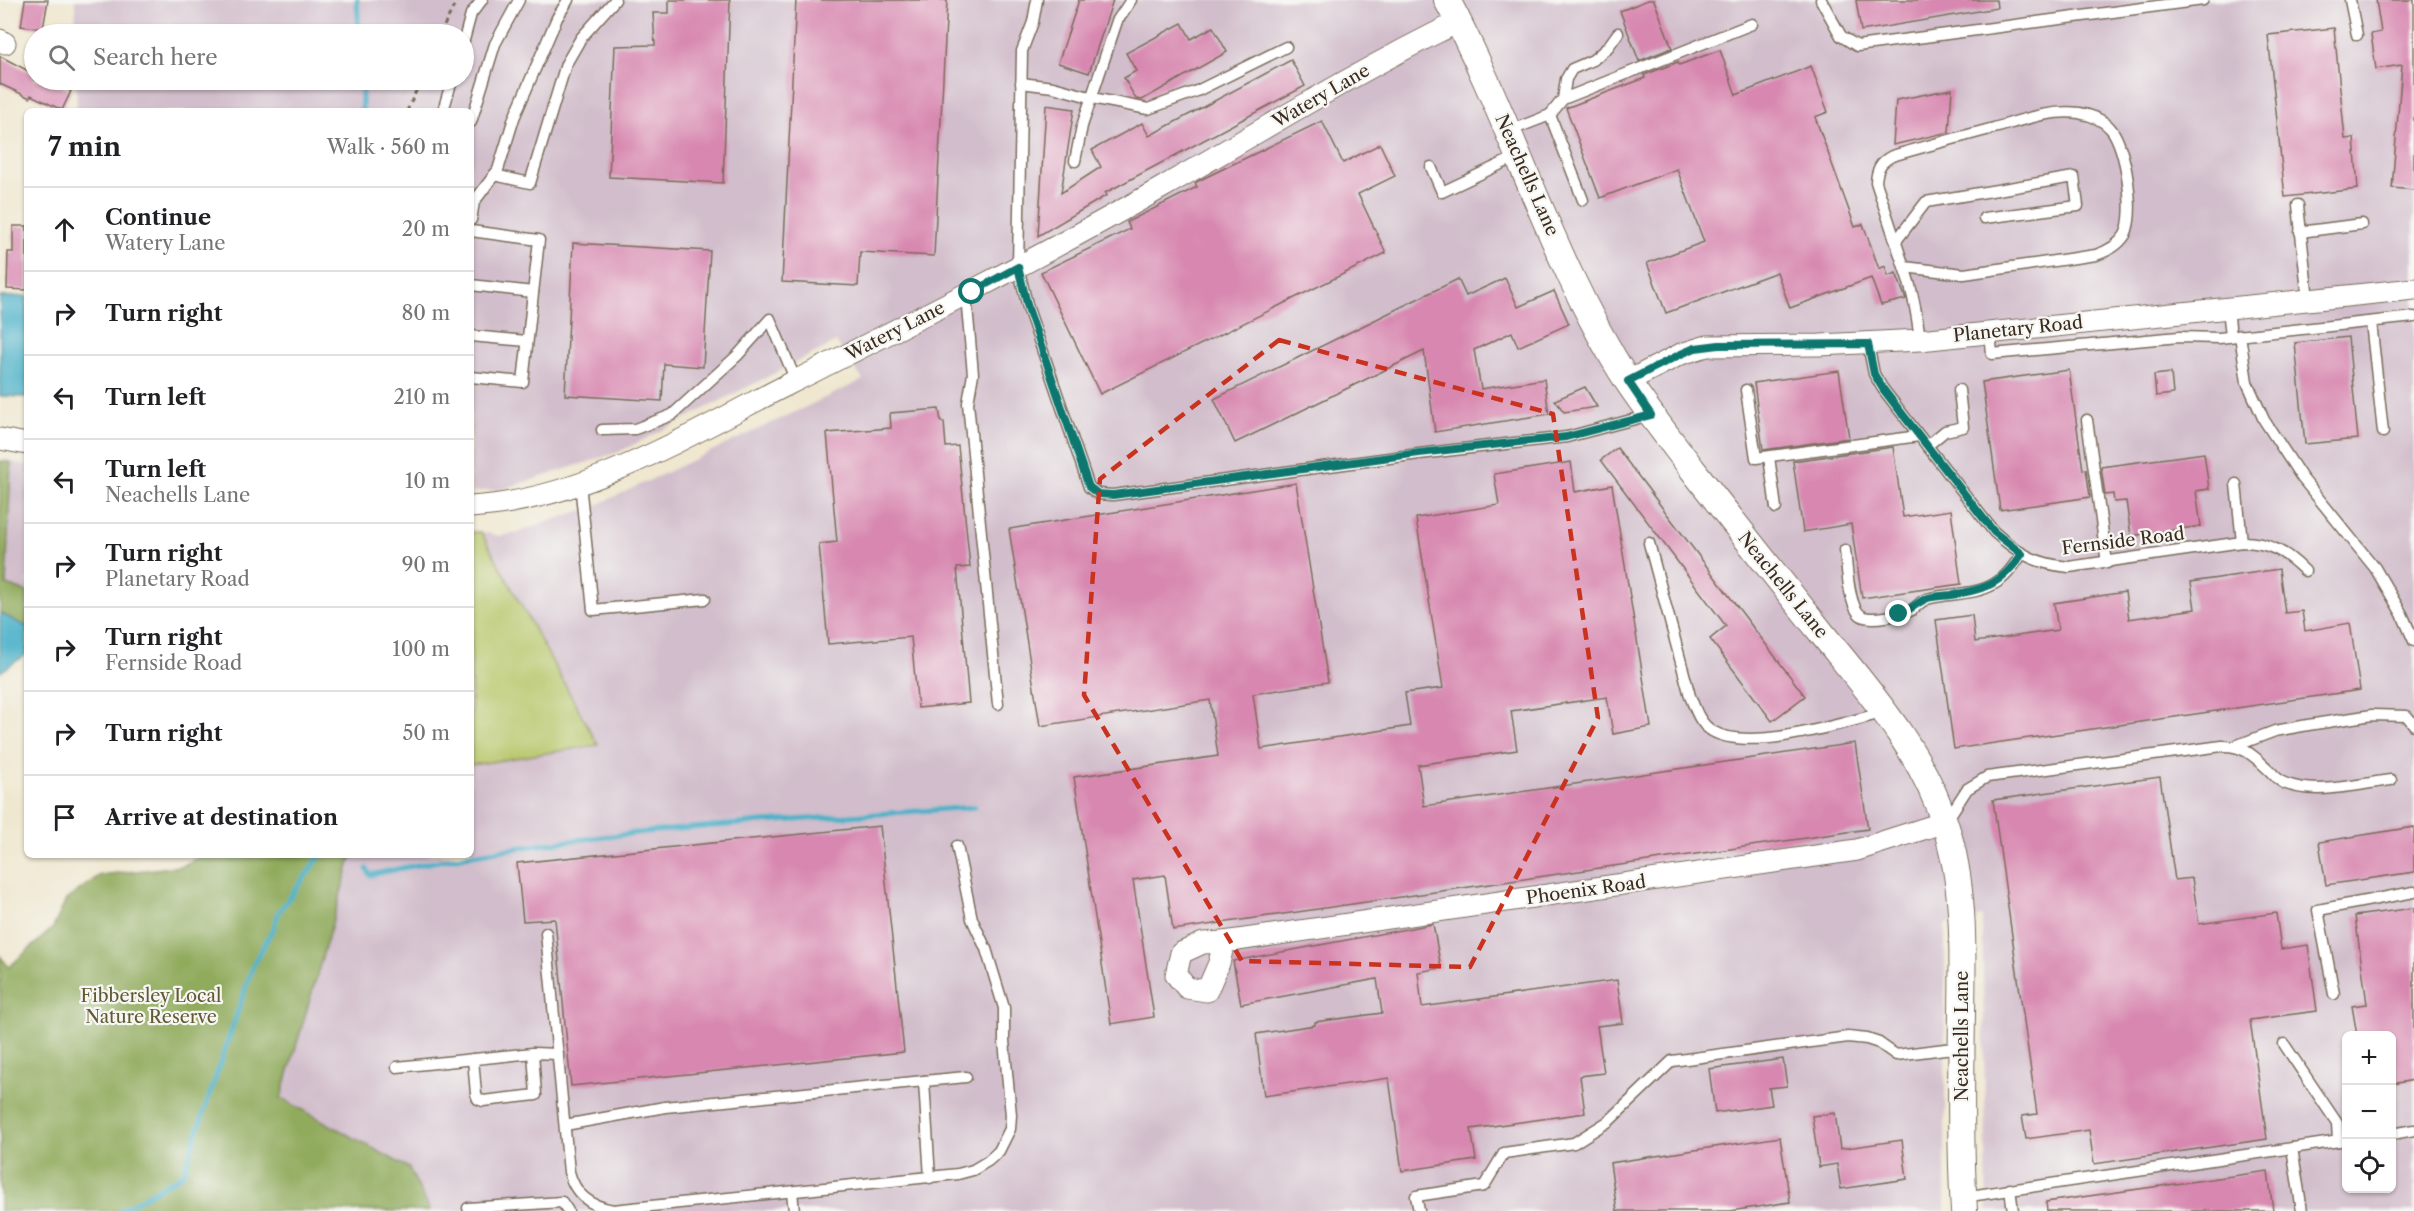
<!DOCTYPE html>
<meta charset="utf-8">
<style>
body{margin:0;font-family:"Libre Caslon Text",serif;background:#f6f6f6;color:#202124}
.controls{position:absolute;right:18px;bottom:18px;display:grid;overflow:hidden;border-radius:9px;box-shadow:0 2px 4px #0004}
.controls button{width:54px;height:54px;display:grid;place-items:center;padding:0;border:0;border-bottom:2px solid #e0e0e0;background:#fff;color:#202124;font:30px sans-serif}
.stop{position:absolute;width:18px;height:18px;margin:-14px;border:4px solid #0f766e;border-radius:50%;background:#fff}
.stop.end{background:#0f766e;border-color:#fff;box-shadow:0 2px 6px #0008}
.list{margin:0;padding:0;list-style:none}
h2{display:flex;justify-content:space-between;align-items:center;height:78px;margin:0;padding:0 24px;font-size:26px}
h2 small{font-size:20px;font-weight:400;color:#757577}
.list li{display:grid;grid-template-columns:39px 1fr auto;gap:18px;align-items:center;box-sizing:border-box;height:84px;padding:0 24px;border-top:2px solid #e0e0e0}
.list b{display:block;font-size:22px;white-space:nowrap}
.list p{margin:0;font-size:20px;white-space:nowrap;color:#757577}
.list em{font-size:20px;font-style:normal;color:#757577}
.icon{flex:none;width:33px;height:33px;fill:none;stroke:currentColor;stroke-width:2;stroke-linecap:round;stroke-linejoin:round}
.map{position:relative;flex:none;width:2414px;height:1211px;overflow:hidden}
.search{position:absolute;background:#fff;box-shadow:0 2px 4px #0004;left:24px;top:24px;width:450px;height:66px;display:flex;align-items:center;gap:15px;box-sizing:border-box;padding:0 21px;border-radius:33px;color:#757577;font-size:22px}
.panel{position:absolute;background:#fff;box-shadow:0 2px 4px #0004;left:24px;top:108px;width:450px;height:750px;border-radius:9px}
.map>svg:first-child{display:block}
.industrial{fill:#d1bdcb;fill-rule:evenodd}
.green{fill:#b7c669;stroke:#797844;stroke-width:1.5}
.forest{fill:#91ab5d;stroke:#666a3e;stroke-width:1.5}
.water{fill:#49b0c8;stroke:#426d73;stroke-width:1.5}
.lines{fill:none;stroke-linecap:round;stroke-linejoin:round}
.stream{stroke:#49b0c8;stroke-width:5}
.building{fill:#d888b0}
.service-casing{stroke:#7a6c5c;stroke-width:13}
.minor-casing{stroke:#7a6c5c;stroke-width:23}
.tertiary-casing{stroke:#7a6c5c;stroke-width:28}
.path{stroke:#7a6c5c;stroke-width:3;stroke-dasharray:4.5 4.5;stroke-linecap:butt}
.service{stroke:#fff;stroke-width:10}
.minor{stroke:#fff;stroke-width:21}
.tertiary{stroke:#fff;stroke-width:26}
.route{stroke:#0f766e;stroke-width:8}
.marked{fill:none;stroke:#c8321e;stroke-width:4.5;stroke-dasharray:12 8;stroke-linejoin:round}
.labels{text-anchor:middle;stroke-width:4.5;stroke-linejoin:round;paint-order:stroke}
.street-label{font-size:18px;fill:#3b2a1e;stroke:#f6f6f2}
.park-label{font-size:18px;fill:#605934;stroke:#f6f6f2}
</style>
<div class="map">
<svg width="2414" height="1211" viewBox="0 0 2414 1211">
<rect width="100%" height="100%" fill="#f6f6f2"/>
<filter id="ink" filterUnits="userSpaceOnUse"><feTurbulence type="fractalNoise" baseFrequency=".0167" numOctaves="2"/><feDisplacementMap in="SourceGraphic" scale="12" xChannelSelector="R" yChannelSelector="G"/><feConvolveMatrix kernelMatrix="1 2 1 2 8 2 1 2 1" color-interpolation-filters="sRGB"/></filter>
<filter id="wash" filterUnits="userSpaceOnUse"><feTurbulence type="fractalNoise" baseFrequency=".008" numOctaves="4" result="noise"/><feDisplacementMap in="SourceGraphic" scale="24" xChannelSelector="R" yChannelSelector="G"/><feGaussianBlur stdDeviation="1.35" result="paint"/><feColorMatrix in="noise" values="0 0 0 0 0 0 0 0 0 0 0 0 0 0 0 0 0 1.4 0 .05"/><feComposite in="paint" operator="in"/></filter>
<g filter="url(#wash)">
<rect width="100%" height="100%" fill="#efe7cf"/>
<g class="industrial">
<path d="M75 0H2414V1211H1987L1982 916 1945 924V1211H430L409 1168 281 1098 352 855H471V765L598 744 481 532 499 536 512 534 597 505 863 380 836 342 619 452 503 489 471 492V111H77L76 80H464V34H76ZM2346 1036H2392V1188H2346Z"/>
<polygon points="11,462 27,465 27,592 6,585"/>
</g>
<polygon class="green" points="471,532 481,532 598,745 471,765"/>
<g class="forest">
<polygon points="0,461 11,462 6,585 27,592 27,627 0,613"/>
<polygon points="203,855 352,855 281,1098 409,1168 430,1211 0,1211 0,956 9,967 53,928 66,900 100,875 182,866"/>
</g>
<g class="water">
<polygon points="25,296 27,298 27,397 0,396 0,297"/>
<polygon points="0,613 27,627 27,654 0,672"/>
</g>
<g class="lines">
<g class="stream">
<polyline points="357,0 359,34"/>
<polyline points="362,111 362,80"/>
<path d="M367 869 370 875C568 830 773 822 975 807"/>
<polyline points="120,1211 183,1174 254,963 274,927 278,913 321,855"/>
</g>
</g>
<g id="blocks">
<g class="building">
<polygon points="25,0 48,0 43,29 21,26"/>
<polygon points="669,0 730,0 723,183 609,177 615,46 655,45 653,13 669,13"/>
<polygon points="796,0 947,0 934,256 860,252 858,286 782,282"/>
<polygon points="1079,0 1113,0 1089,73 1058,63"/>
<polygon points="1648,0 1654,0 1672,48 1639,61 1620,11"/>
<polygon points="1856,0 1996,0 1997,8 1861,31"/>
<polygon points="2376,0 2414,0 2414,190 2392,188 2402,65 2376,69 2371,34 2381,32"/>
<polygon points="1182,23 1191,39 1213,27 1227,52 1142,100 1136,99 1124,78 1136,71 1126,53"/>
<polygon points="2334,28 2345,139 2354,138 2358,189 2285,197 2268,35"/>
<polygon points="1720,50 1736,95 1811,66 1828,112 1815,117 1855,227 1863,224 1879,269 1885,266 1888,276 1896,273 1906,299 1881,305 1871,278 1790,308 1777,272 1666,313 1647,263 1704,242 1677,169 1600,198 1566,108 1645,78 1644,75 1678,62 1679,65"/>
<polygon points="0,56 34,74 34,80 47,80 71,91 62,110 31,95 30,98 0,84"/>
<polygon points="1291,60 1305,86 1105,193 1107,195 1038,236 1046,105 1074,109 1061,193 1101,167 1092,150 1142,123 1149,136"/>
<polygon points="1952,89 1949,132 1893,145 1896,100"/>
<polygon points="1322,121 1343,163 1380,144 1395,176 1358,194 1386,253 1100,394 1041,272 1130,229 1127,222 1197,187 1195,183 1200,180"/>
<polygon points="13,226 27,226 27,290 7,289 8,252 13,252"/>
<polygon points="573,243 710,251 703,367 664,364 662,401 565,395"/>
<polygon points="1505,278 1518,307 1554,291 1569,324 1518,347 1512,332 1474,350 1481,389 1544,379 1549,414 1435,432 1424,351 1235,443 1214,399 1458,279 1466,296"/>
<polygon points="2348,337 2358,439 2305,444 2295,343"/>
<polygon points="2069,370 2083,470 2086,469 2090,497 2000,510 1982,382"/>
<polygon points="1839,371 1849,438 1763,450 1754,383"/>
<polygon points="2171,373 2173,394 2156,396 2154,375"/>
<polygon points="1585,387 1597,407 1564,412 1555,400"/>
<polygon points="939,409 941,422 944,422 946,447 958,446 970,567 957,568 969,703 918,708 911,637 828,644 819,544 837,542 827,433 891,428 890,413"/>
<polygon points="1893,447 1903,517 1951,510 1961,584 1862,598 1851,524 1803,532 1793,461"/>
<polygon points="1617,448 1805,696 1772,721 1710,639 1726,626 1601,460"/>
<polygon points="2204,453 2209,489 2196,491 2201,526 2131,536 2126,501 2114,502 2113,494 2105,495 2101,467"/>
<polygon points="1571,462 1575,492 1612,485 1651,727 1613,734 1607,697 1511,711 1517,750 1418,765 1424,806 1855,743 1868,829 1173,930 1165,875 1133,880 1154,1017 1111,1024 1074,777 1218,756 1210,700 1040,726 1009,529 1296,483 1328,682 1253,694 1261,749 1410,726 1405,693 1443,688 1416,518 1499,505 1494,474"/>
<polygon points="2279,569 2285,613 2302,611 2305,631 2350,623 2360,690 1954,749 1936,620 1972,615 1975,642 2058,630 2054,603 2125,592 2129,619 2195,609 2191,582"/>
<polygon points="2160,777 2175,880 2192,878 2199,924 2276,913 2281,949 2308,945 2317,1011 2250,1020 2267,1139 2094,1164 2089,1130 2026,1139 2022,1116 2037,1114 1993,800"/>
<polygon points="880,826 904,1052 571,1086 555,919 523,921 517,863"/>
<polygon points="2414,827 2414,872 2326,885 2319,842"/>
<polygon points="2414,908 2414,1080 2391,1084 2391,1035 2357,1035 2352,1006 2367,1004 2355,916"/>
<polygon points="1433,924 1441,968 1418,972 1422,1007 1617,980 1623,1023 1597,1026 1604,1073 1580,1076 1585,1113 1471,1129 1476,1160 1402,1171 1389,1078 1264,1096 1256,1034 1315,1025 1315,1022 1382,1013 1377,979 1241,1004 1233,961"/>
<polygon points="1783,1059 1787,1086 1769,1088 1772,1105 1715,1113 1709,1069"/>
<polygon points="1835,1113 1840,1149 1902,1140 1907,1179 1841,1189 1837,1164 1819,1167 1812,1116"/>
<polygon points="1780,1137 1790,1202 1730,1211 1617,1211 1610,1163"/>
<polygon points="2268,1171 2273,1211 2047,1211 2046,1202"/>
</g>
</g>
</g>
<g filter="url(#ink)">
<use href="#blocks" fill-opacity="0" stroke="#7a6c5c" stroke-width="1.5"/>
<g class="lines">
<defs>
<g id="service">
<polyline points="1037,0 1033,22 1022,51 1018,267 1028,308 1089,487 1098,494 1113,495 1419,454 1567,437 1650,415"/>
<polyline points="1821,0 1841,36 1857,46 2203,0"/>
<polyline points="2350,0 2357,35"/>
<polyline points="464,40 471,14 482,0"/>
<polyline points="1021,83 1053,87 1097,99 1148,109 1197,91 1286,47"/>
<polyline points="1563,99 1752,24"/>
<polyline points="443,111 452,80"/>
<polyline points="1550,115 1563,99 1566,79 1572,69 1593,60 1608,47 1618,33"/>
<polyline points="471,122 495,44 519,0"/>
<polyline points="1509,131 1550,115 1583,200"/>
<polyline points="1075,161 1082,126 1117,21 1131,0"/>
<polyline points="1431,167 1442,192 1518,156"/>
<polyline points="494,175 530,183 566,64 581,38 615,0"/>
<polyline points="2298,205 2308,300"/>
<polyline points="471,220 474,202 498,170 514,118 557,18 568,0"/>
<polyline points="471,231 539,240 523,382 471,377"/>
<polyline points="2300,232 2362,224"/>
<polyline points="1896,241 1926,202 2074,177 2078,206 1984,218"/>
<path d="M1904 267 1964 274 2096 255C2108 251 2118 246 2125 235 2136 213 2126 147 2111 129 2103 119 2090 115 2079 113 2051 109 2020 121 1994 128 1960 137 1926 146 1892 156 1880 162 1877 169 1876 182L1904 267C1913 291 1917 314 1920 340"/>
<polyline points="471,285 533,292"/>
<polyline points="966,295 973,374 968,403 998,704"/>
<polyline points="2228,308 2231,336"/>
<polyline points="2371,322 2383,432"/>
<polyline points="1990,332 1992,354 2179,337 2219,338 2414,317"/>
<polyline points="2240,335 2247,382 2264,420 2302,478 2375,568 2402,614 2414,641"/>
<polyline points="471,336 527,341"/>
<path d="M1868 344 1874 374 1883 389 1994 532C2019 554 2036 564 2069 567L2242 542C2269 542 2286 552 2305 571"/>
<polyline points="1746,390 1756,458 1919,436"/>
<polyline points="2087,420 2107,563"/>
<polyline points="602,430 635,429 672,415 738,355 770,319 796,381"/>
<polyline points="1927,446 1945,431 1963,427 1959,390"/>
<polyline points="1769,457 1776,508"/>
<polyline points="580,483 593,610 705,599"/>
<polyline points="2236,484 2242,542"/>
<path d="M1649 543 1690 696C1695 708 1699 723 1712 731 1749 753 1844 723 1885 712"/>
<path d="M1845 550C1847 566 1848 608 1862 616 1871 621 1903 615 1912 610 1919 605 1922 599 1931 598 1951 593 1976 595 1994 584 2007 577 2014 565 2022 554"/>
<polyline points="2235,746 2275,731 2308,725 2372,715 2407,716 2414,725"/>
<path d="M1947 820 1967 789 1987 777 2222 746C2244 745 2254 756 2270 771 2274 775 2278 780 2284 783 2316 796 2358 784 2391 780"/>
<path d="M546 933 569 1172C575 1195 590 1206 613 1210L958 1174 973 1170 988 1161 999 1151 1010 1129 1011 1115 1004 1041V1008L986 949 972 919 957 846"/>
<polyline points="2334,994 2318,910 2414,892"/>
<polyline points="2284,1044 2337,1123 2338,1141"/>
<polyline points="473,1059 476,1094 478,1099 483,1101 536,1095 533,1053"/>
<polyline points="397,1067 533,1053 558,1054"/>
<polyline points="924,1081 966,1077"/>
<polyline points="565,1125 665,1107 924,1081 930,1178"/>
<polyline points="2392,1134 2414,1130"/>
<polyline points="2292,1148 2302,1211"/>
<polyline points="2010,1189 2013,1211"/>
<polyline points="792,1192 794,1211"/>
<polyline points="1963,1197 2346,1140"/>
<polyline points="468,1208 562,1202 568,1211"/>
<polyline points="1419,1211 1416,1196 1484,1186 1504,1153 1574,1143 1609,1121 1672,1061 1848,1037 1867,1039 1879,1043 1896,1055 1961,1047"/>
</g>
<g id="minor">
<polyline points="0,40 5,43"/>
<polyline points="1628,381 1681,354 1707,346 1820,345 1920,340 2414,289"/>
<polyline points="0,439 27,444"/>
<path d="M471 507C584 500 686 436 785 386 912 322 1039 258 1163 187 1261 131 1357 71 1458 22"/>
<polyline points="1224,942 1857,850 1945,822"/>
<polygon points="1224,942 1219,963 1207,991 1187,988 1176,975 1181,953 1203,943"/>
</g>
<path id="tertiary" d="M1447 0C1513 124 1552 263 1628 382 1648 412 1671 441 1693 470 1736 526 1780 581 1824 636 1871 694 1922 751 1945 824 1965 884 1963 950 1962 1013 1961 1079 1960 1145 1964 1211"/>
</defs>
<use href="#service" class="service-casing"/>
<use href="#minor" class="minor-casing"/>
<use href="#tertiary" class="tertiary-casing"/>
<g class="path">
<polyline points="440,34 457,0"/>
<polyline points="407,111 421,80"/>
</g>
<use href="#service" class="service"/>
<use href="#minor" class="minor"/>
<use href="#tertiary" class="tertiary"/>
</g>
</g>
<g class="lines" filter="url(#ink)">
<path class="route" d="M972 292 1018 267 1028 308 1089 487 1098 494 1113 495 1419 453 1566 437 1651 415 1628 381 1681 354 1695 348 1719 345 1868 344 1874 374 1883 389 1994 532 2022 554C2001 584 1987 589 1951 595 1944 596 1935 596 1928 598 1917 602 1911 610 1899 614"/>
</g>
<path class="marked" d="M1279 340 1553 414 1598 718 1470 967 1242 961 1084 695 1100 479Z"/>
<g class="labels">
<g class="street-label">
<text transform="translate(1321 96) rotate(-30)" y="6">Watery Lane</text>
<text transform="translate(1527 175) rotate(66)" y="6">Neachells Lane</text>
<text transform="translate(2018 329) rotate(-6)" y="6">Planetary Road</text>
<text transform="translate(895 331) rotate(-27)" y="6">Watery Lane</text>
<text transform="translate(2123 541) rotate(-7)" y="6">Fernside Road</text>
<text transform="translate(1783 585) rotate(51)" y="6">Neachells Lane</text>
<text transform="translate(1586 890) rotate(-8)" y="6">Phoenix Road</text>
<text transform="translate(1962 1036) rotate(-90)" y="6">Neachells Lane</text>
</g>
<g class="park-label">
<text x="151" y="1002">Fibbersley Local<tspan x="151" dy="21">Nature Reserve</tspan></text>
</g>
</g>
</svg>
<div class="controls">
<button>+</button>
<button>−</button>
<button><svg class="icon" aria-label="locate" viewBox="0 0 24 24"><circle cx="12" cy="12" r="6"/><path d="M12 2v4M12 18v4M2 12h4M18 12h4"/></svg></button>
</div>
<div class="stop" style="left:972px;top:292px"></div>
<div class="stop end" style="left:1899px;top:614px"></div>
<div class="search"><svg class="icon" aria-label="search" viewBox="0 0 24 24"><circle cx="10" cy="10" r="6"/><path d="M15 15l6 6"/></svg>Search here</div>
<section class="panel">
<h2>7 min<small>Walk · 560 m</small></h2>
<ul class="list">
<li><svg class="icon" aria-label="ahead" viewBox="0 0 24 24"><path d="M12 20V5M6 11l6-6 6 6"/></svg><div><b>Continue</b><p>Watery Lane</p></div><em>20 m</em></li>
<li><svg class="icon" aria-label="right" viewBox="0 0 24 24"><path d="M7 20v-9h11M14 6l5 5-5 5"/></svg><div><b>Turn right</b></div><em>80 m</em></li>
<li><svg class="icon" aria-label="left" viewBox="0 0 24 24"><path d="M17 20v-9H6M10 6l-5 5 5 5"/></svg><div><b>Turn left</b></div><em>210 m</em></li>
<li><svg class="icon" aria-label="left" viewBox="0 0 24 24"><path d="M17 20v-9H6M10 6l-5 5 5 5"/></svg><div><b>Turn left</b><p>Neachells Lane</p></div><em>10 m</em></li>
<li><svg class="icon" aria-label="right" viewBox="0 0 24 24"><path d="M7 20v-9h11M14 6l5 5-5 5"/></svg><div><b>Turn right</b><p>Planetary Road</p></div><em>90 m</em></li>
<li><svg class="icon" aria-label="right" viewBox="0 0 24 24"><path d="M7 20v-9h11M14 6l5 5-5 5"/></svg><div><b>Turn right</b><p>Fernside Road</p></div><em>100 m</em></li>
<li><svg class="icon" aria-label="right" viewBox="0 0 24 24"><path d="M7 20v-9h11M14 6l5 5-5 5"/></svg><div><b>Turn right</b></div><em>50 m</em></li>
<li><svg class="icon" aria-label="arrive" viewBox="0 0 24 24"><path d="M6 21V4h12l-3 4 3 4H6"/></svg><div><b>Arrive at destination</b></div></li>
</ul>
</section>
</div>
